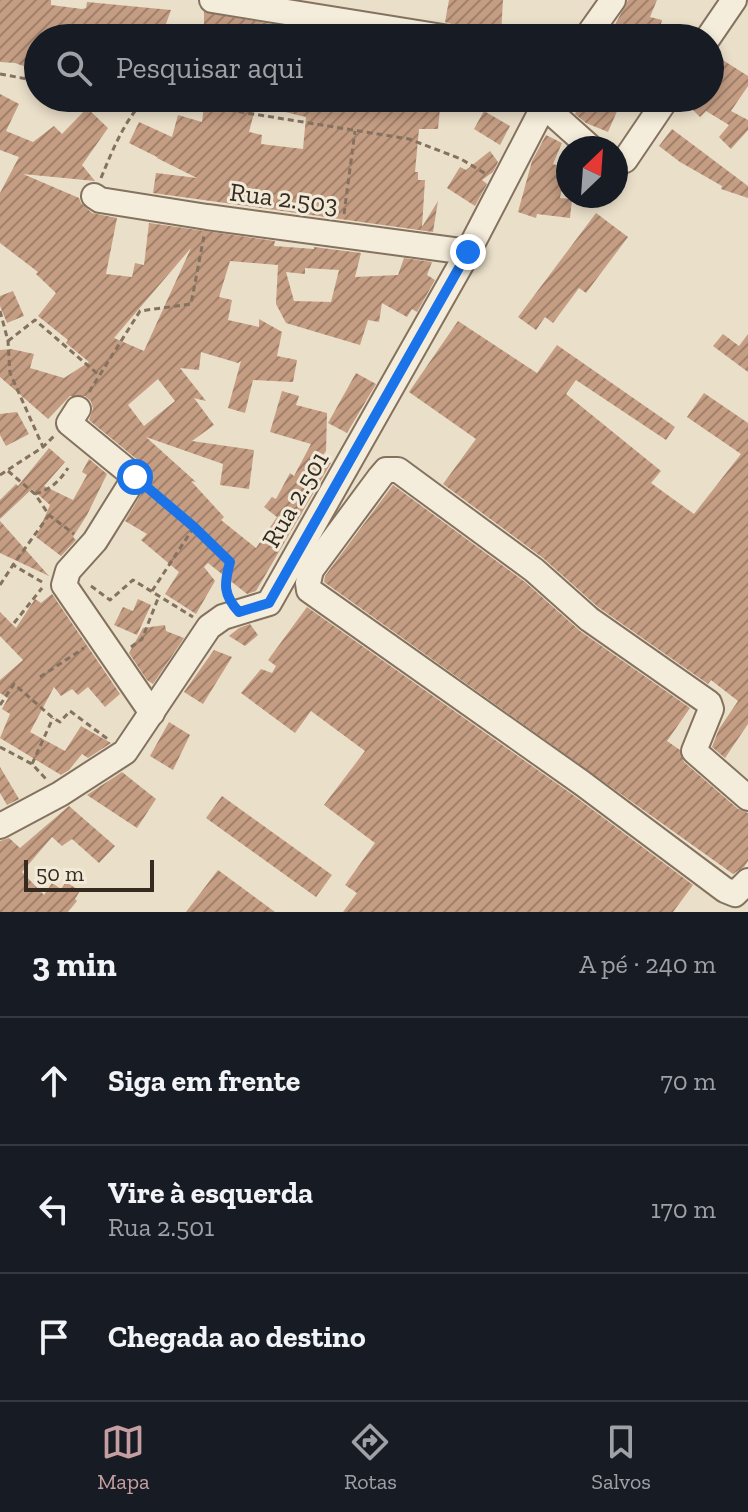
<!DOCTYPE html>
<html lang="pt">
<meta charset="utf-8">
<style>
body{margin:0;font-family:"Zilla Slab",serif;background:#20242c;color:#f1f3f6}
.compass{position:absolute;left:556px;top:136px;width:72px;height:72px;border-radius:50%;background:#171b24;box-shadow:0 4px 12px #0003;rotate:25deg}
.scale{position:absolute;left:24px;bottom:20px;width:130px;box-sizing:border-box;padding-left:8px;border:4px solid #362b21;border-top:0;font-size:22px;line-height:28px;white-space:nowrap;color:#362b21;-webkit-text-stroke:6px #f2ead8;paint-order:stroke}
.stop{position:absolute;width:24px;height:24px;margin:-18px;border:6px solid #1a73e8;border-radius:50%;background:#fff}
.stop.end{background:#1a73e8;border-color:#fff;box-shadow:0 2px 8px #0008}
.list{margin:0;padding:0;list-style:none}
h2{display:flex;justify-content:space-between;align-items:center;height:104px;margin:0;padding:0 32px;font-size:34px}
h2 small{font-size:26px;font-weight:400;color:#9ea1a6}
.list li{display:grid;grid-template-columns:52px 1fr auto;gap:24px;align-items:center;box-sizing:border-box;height:128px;padding:0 32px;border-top:2px solid #363941}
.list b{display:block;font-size:30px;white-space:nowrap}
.list p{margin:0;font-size:26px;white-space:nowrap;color:#9ea1a6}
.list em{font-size:26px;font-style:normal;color:#9ea1a6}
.icon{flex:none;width:44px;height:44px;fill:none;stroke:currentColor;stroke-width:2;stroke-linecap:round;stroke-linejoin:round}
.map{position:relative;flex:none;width:748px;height:912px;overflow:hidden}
.search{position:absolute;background:#171b24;box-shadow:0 4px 12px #0003;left:24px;right:24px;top:24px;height:88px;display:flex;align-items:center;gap:20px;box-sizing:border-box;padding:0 28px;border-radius:44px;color:#9ea1a6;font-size:30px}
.sheet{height:488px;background:#171b24}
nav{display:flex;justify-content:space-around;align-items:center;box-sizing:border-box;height:112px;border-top:2px solid #363941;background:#171b24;font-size:22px;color:#9ea1a6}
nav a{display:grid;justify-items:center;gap:4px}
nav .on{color:#c49ea0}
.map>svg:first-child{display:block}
.building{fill:url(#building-hatch);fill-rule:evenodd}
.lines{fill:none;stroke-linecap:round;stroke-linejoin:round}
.minor-casing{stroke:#84725f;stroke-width:28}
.path{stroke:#84725f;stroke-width:3;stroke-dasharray:6 4;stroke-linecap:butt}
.minor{stroke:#f5eddb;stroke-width:24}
.route{stroke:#1a73e8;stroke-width:10}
.labels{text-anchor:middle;stroke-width:6;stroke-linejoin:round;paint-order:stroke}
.street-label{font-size:26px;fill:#362b21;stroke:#f2ead8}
</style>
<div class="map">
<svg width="748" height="912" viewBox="0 0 748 912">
<defs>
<pattern id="building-hatch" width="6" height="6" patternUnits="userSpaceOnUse" patternTransform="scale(2)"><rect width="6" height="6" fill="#c49d83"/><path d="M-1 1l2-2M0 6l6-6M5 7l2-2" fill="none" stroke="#a0806b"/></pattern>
</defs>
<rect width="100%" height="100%" fill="#eadfc9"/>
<g class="building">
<polygon points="0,0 51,0 51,5 82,9 86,8 87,2 171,10 161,38 38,38 29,68 15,63 0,62"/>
<polygon points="449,0 503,0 501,34 462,32 458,26 445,22"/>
<polygon points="628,0 657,0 650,17 662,20 657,38 608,38"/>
<polygon points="204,12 316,32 316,38 223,38 224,35 204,35"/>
<polygon points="710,52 748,76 748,86 731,111 748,120 748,130 731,149 719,137 729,125 706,111 700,117 682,99 710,98"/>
<path d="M0 94 19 104 6 131 33 142 54 126 62 134 87 108 108 128 82 165 95 181 23 174 79 198 81 203 92 213 117 218 106 274 132 277 135 263 144 265 149 223 275 241 274 246 314 249V247L361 253 355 277 398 275 404 258 432 262 427 275 435 280 417 312 412 309 407 317 382 303 379 322 368 320 360 345 286 323 276 304 278 265 230 261 219 297 232 300 228 320 259 327V319L282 332 277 356 297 360 293 382 253 380 245 413 228 408 241 361 238 363 201 352 199 370 180 368 206 401 194 398 214 425 192 441 254 450 249 489 220 485 223 464 146 437 196 482 191 481 224 517 221 520 256 548 277 517 264 507 272 497 276 499 290 473 294 476 311 444 270 432 282 391 299 396 296 405 327 413 326 451 321 458 331 463 256 591 247 594 208 563 204 567 215 581 196 614 165 594 179 572 141 540 147 534 125 521 149 481V472L145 466 89 420 93 409 91 401 85 396H70L48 419 0 377V350L11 349 34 354 30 368 64 378 89 362 66 343 68 340 38 316 56 293 36 274 38 272 0 243V193L19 157 0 150ZM191 248 144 351 114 338ZM305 268 339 270 331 302 294 301 286 272 305 274ZM158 379 175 401 144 426 128 405Z"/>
<path d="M205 98H441L438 129H419L415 172H418V180H425L422 227 438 201 433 232 153 193 156 173 197 178 157 158 158 155 157 157 129 143 139 122 172 137 178 115 202 122ZM256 105 306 117 303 149 261 144 262 135 249 132Z"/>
<polygon points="563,98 590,98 618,109 608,132 586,123 575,114 577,110 562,102"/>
<polygon points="484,111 510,126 500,145 474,129"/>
<polygon points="672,129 748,186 748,198 721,189 722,186 680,162 659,146"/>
<polygon points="546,135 562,143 553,164 566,168 560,198 572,199 570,218 537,214 536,218 518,212 532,161"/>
<polygon points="490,151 498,162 493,172 482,180 487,184 475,206 447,188 460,167 466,170"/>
<polygon points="596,213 628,237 586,293 579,288 553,323 545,317 536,330 518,317"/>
<polygon points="13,291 24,316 7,323 0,306 0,296"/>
<polygon points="458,321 537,373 557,345 675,427 666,440 576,380 566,394 661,471 651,483 694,514 741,454 687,417 704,393 748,423 748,724 725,758 712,747 719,729 738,701 711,680 708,684 598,607 543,558 443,484 476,439 409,392"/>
<polygon points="723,334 739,346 748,334 748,372 713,346"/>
<polygon points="356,373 376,384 347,433 328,423"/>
<polygon points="17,412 29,434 6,446 0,435 0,414"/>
<polygon points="49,448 65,462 44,486 73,500 87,475 82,472 89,459 107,474 87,515 73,537 76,540 61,556 36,537 50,505 32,489 0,519 0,500 16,484 18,486"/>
<polygon points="393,485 525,582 580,631 690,708 667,741 680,750 684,762 738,809 748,813 748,861 744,867 733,874 324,582 325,576"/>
<polygon points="0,521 49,576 0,553"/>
<polygon points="52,594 120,694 105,707 88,687 78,695 72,689 61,696 54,687 30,732 65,751 81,726 111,743 88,758 82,754 69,770 61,775 0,738 10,714 2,709 8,698 0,693 0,680 23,660 0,636 0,612 16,628 35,599 41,603"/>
<polygon points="138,599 151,605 137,635 114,625 123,607 133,611"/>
<polygon points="307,607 573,795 693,885 673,912 343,912 357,893 345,885 375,843 324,805 365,751 311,711 295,733 241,693 261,669 272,673 276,666 268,660"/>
<polygon points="250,624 258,635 245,646 229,636 239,628"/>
<polygon points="165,625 166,631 184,638 153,684 147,680 129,653 143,628"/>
<polygon points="214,650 232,657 203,704 184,692"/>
<polygon points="169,722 190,735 173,770 150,756"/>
<polygon points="0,767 19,799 7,805 0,793"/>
<polygon points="122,772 156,799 137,828 87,795"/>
<polygon points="222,796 332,875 316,897 206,818"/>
<polygon points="69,806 115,846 99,863 72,839 62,846 52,837 22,872 44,895 52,883 61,889 66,882 80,891 75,899 77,901 68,912 0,912 0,841 9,838 20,848"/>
<polygon points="218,870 275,912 186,912"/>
</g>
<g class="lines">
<defs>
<g id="minor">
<polyline points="212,0 449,38"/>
<polyline points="586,38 613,0"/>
<polyline points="708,38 734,0"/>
<polyline points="544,106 591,148"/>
<polyline points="616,163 625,160 667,98"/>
<polyline points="94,196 100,200 207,217 468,252"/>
<polyline points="78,409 69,423 135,477 95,541 68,571 64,585 152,713"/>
<polyline points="748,798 694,751 711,709 709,703 589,619 534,570 398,470 386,470 380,477 311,570 308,583 309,590 582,783 725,890 735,894 748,881"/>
<polyline points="0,826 60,794 125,752 209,627 223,617 269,603 468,252 548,98"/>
</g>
</defs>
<use href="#minor" class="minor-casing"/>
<g class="path">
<polyline points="0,74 38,81"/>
<polyline points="180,98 222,109 409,139 461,159 486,174"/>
<path d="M101 178C113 149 124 121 146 98"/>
<polyline points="344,214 355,131"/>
<polyline points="0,311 8,341 10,373 43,447"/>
<polyline points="8,341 35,320 100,376"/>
<polyline points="89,392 140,311 191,304 204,236"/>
<polyline points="8,471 35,494 49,515 74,534"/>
<polyline points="0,475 43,447 55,435"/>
<polyline points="151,489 230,562 224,587 226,594"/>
<path d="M35 494C51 489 59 482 68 468"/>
<polyline points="42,582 13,565 49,515"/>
<polyline points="0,585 13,565"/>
<polyline points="91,586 110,600 133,580 193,617"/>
<polyline points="152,591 194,527"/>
<polyline points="14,623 42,588"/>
<polyline points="131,647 142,639 159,596"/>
<polyline points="40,677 84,648"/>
<polyline points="0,705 14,684 53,718 60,722 70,711 109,740"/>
<polyline points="0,747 32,764 46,779"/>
<polyline points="32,764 53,718"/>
</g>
<use href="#minor" class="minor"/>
</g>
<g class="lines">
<path class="route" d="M135 477 194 527 230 562C224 584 223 595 239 612L269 603 468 252"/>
</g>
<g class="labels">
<g class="street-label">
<text transform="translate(284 198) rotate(7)" y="9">Rua 2.503</text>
<text transform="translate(295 499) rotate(-60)" y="9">Rua 2.501</text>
</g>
</g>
</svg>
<svg class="compass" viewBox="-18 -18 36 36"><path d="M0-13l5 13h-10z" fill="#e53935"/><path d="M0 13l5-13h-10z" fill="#9ea1a6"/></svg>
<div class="scale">50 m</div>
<div class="stop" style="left:135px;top:477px"></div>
<div class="stop end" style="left:468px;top:252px"></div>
<div class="search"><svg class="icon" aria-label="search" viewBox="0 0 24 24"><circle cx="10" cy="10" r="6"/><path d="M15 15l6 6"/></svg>Pesquisar aqui</div>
</div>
<section class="sheet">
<h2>3 min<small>A pé · 240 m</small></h2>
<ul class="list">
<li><svg class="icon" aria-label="ahead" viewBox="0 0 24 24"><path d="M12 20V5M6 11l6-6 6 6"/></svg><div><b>Siga em frente</b></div><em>70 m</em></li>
<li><svg class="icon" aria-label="left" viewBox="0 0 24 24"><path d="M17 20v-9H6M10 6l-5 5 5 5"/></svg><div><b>Vire à esquerda</b><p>Rua 2.501</p></div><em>170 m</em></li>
<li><svg class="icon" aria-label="arrive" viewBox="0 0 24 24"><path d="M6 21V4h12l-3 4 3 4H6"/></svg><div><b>Chegada ao destino</b></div></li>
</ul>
</section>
<nav>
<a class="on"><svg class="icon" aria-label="map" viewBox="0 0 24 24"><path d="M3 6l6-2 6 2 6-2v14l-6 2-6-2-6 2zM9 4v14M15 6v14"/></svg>Mapa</a>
<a><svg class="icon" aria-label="directions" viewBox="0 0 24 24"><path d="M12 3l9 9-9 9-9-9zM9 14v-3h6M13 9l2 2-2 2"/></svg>Rotas</a>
<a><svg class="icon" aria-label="saved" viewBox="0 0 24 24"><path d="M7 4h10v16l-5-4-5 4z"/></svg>Salvos</a>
</nav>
